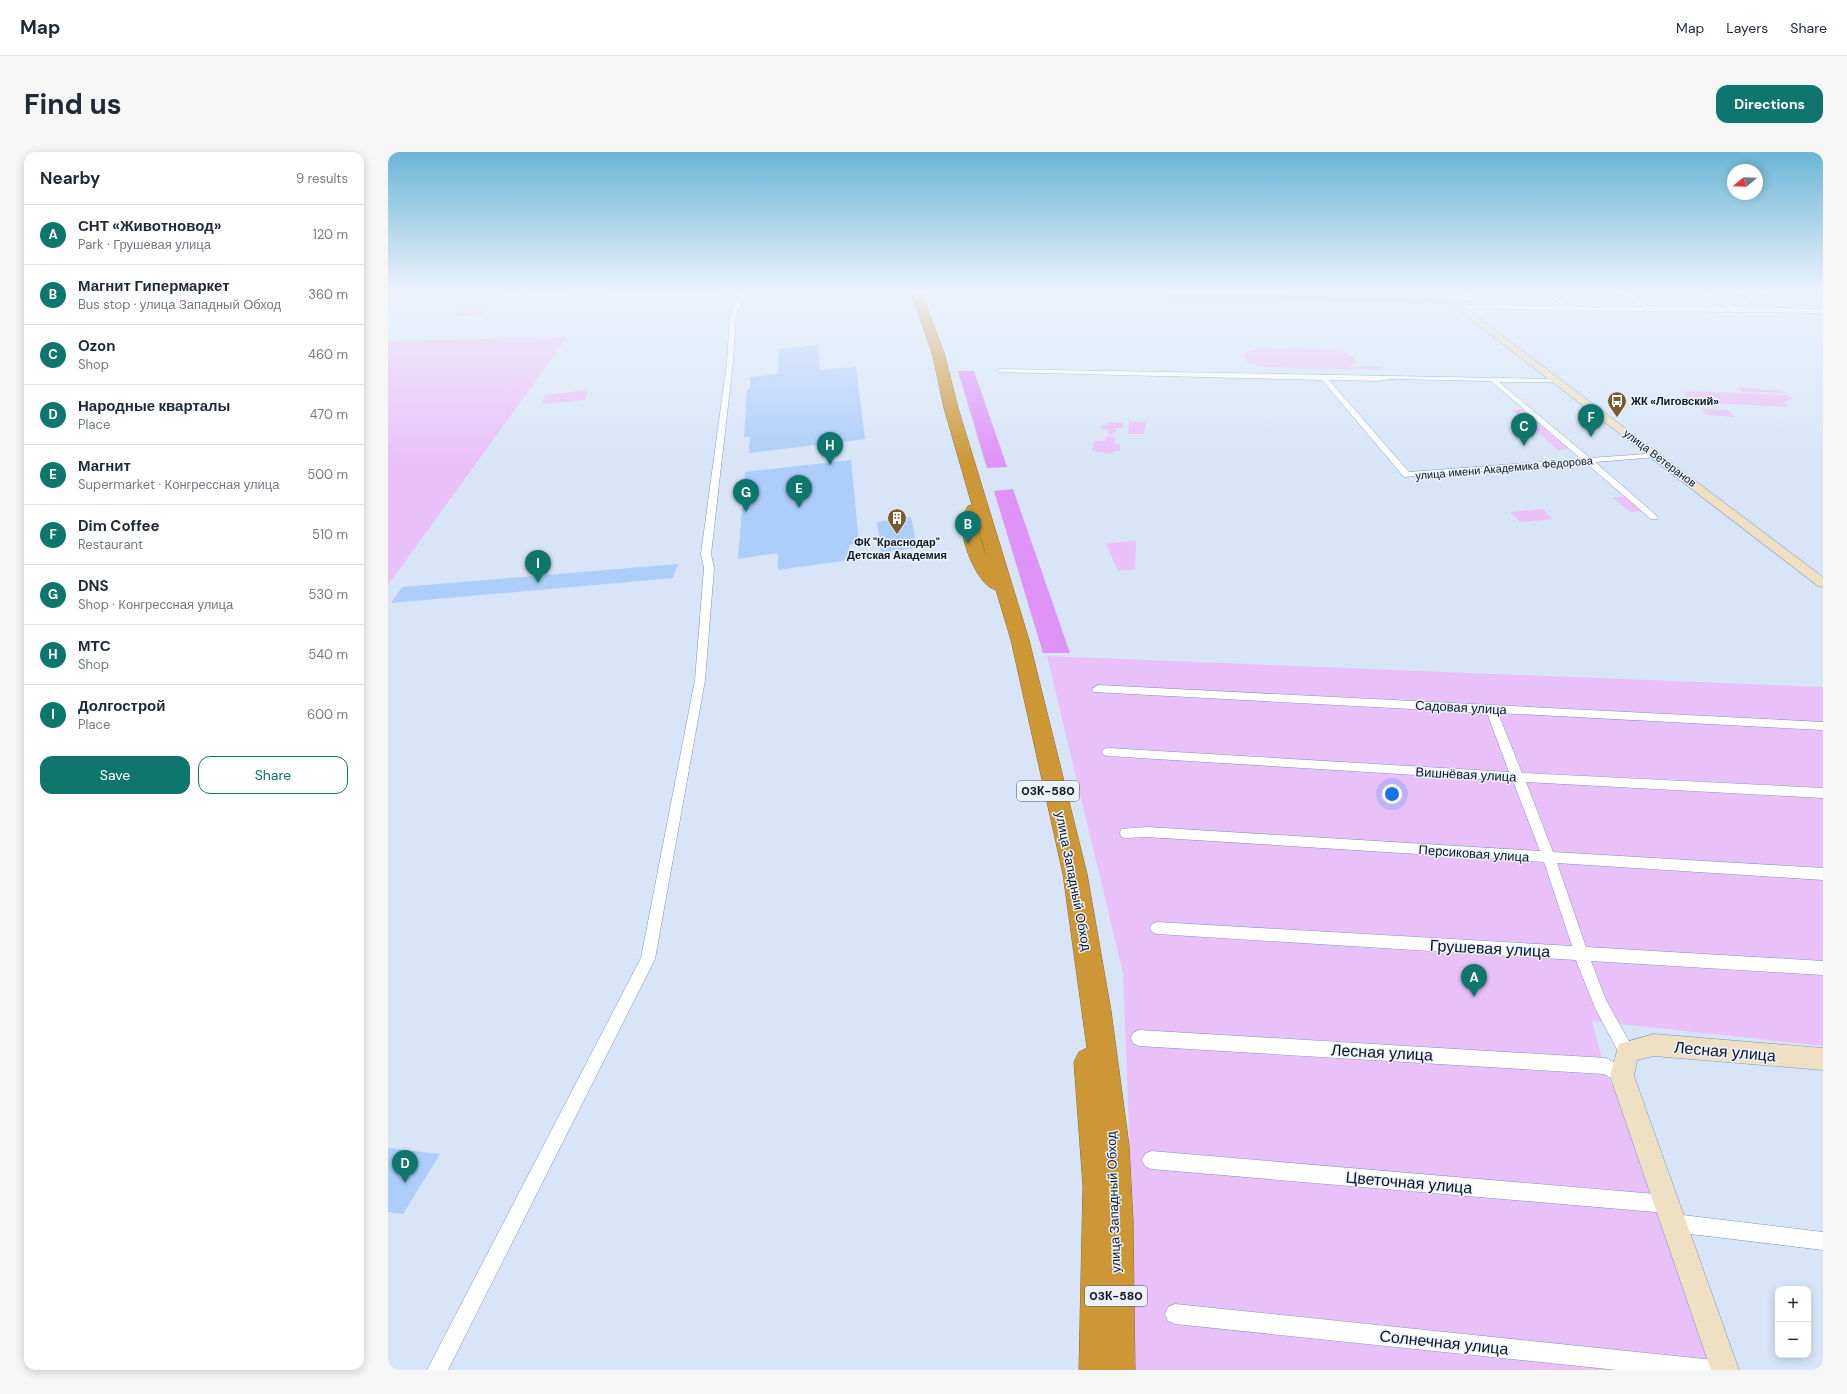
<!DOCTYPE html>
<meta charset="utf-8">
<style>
body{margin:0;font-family:"DM Sans",sans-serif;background:#f6f6f7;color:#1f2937}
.controls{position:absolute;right:12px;bottom:12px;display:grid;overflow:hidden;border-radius:8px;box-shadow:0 2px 10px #0003}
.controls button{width:36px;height:36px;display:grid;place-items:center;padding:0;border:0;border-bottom:1px solid #e0e1e3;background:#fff;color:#1f2937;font:20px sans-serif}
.compass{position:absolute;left:1339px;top:12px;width:36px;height:36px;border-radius:50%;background:#fff;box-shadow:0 2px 10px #0003;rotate:251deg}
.you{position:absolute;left:1004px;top:642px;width:14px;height:14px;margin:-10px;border:3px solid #fff;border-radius:50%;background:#1a73e8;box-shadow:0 0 0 6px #1a73e833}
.badge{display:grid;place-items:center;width:26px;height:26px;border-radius:50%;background:#0f766e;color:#fff;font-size:13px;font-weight:700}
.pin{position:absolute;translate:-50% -33px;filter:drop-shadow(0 1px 2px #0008)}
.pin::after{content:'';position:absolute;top:21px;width:14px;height:12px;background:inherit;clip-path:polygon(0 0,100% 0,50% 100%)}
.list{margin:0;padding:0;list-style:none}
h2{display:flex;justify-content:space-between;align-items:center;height:52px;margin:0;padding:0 16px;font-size:17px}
h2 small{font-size:13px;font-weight:400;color:#747a83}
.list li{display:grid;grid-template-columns:26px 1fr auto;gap:12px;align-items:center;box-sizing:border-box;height:60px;padding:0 16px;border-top:1px solid #e0e1e3}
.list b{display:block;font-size:15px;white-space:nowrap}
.list p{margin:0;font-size:13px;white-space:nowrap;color:#747a83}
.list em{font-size:13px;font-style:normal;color:#747a83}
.actions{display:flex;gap:8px;padding:12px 16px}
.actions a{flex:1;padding:9px 0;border:1px solid #0f766e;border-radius:12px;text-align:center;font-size:14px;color:#0f766e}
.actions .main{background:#0f766e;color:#fff}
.map{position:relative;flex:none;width:1435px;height:1218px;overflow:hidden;border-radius:12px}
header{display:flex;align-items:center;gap:24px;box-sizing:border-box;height:56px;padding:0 20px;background:#fff;border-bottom:1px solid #e0e1e3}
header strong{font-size:19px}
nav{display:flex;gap:22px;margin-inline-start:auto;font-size:14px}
.intro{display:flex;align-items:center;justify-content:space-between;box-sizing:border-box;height:96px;padding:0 24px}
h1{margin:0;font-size:28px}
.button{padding:10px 18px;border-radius:12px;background:#0f766e;color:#fff;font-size:14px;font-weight:700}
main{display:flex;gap:24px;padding:0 24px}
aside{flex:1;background:#fff;border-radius:12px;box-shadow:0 2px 10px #0003}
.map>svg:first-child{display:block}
.green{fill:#eac0f9}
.forest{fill:#df93f7}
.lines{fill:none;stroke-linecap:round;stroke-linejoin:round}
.stream{stroke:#4fb7ba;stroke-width:2}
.building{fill:#adcdfa}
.street-casing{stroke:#7896c1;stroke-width:1}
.secondary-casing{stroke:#7896c1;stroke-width:1}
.highway-casing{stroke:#8a6a30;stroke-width:1}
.street{fill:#fff;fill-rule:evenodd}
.secondary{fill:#f0e0c3;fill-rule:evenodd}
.highway{fill:#ce9736;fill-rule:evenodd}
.labels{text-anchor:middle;stroke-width:3;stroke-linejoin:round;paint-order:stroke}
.far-poi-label{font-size:11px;font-weight:bold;fill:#0b1626;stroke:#ebf2fb;text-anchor:start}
.far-street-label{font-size:11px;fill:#0b1626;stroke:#ebf2fb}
.shield{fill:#ebf2fb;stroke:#4e5866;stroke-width:1}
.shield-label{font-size:12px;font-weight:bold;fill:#0b1626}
.street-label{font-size:13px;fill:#0b1626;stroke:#ebf2fb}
.near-street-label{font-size:16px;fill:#0b1626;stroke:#ebf2fb}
</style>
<header>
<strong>Map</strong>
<nav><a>Map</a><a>Layers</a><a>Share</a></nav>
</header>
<div class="intro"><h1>Find us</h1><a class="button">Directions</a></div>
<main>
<aside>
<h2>Nearby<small>9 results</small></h2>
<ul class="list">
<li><span class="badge">A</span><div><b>СНТ «Животновод»</b><p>Park · Грушевая улица</p></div><em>120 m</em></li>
<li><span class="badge">B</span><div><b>Магнит Гипермаркет</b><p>Bus stop · улица Западный Обход</p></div><em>360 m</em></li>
<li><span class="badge">C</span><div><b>Ozon</b><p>Shop</p></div><em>460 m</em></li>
<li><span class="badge">D</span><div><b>Народные кварталы</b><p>Place</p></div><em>470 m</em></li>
<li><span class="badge">E</span><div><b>Магнит</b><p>Supermarket · Конгрессная улица</p></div><em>500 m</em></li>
<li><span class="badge">F</span><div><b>Dim Coffee</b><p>Restaurant</p></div><em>510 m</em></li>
<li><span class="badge">G</span><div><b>DNS</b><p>Shop · Конгрессная улица</p></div><em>530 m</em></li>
<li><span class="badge">H</span><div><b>МТС</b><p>Shop</p></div><em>540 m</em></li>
<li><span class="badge">I</span><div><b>Долгострой</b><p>Place</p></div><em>600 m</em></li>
</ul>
<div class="actions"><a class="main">Save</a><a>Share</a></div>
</aside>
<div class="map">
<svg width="1435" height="1218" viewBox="0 0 1435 1218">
<rect width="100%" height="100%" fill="#d8e5f8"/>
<g class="green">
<polygon points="37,139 184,139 178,144 38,141"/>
<polygon points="220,139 337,140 333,148 301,150 300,146 220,144 217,143"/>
<polygon points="100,158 95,163 66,165 72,159"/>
<polygon points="179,185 173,194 0,433 0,189"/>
<polygon points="870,196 948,198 960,202 967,207 967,210 961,215 994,215 995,218 874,215 860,210 856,205 858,200"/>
<path d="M1350 235C1356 235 1362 236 1369 237 1379 239 1387 236 1398 241L1354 240Z"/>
<polygon points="200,238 197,248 153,252 158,243"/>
<polygon points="1296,239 1401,243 1404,247 1396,250 1401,255 1320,251 1299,245"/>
<polygon points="1134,257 1180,297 1170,298 1124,258"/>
<polygon points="1312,257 1340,258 1347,265 1319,263"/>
<polygon points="741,269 758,270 756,282 740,282"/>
<polygon points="721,270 735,271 735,276 728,276 727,282 720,282 720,277 713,277 713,273 720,273"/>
<polygon points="718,285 727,285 726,292 732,292 732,299 725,299 725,302 704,299 706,289 717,289"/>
<polygon points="1238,344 1255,359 1242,360 1225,346"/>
<polygon points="1155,357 1165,367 1132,370 1122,360"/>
<polygon points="748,388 747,417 730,419 718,392"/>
<polygon points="659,504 1435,535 1435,894 1204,869 1217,918 1279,1052 1337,1218 747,1218 744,1054 735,821"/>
</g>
<g class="forest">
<polygon points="781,142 1050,145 1064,150 1060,152 782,147"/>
<polygon points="570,219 586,219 619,315 599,316"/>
<polygon points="625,337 682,501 655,501 606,339"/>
</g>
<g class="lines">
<polyline class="stream" points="1344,139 1359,146"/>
</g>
<g class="building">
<polygon points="430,193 432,218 468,215 477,287 361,301 362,285 356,285 359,238 362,237 362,225 390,222 391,197"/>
<polygon points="463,308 471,391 461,393 462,408 390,418 390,401 350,407 357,320"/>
<polygon points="523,365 529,396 493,400 489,370"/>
<polygon points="290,412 285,426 3,451 14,435"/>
<polygon points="0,996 52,1002 15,1062 0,1060"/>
</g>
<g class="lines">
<defs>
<g id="street">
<polygon points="352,139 358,139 348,163 345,210 323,402 326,416 317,528 267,807 60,1218 39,1218 253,806 307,528 316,416 313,402 339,210 342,163"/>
<polygon points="498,139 526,139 523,141 501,141"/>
<polygon points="1072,139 1078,139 1085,146 1082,148 1061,149 1058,147 1061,145 1077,145"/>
<polygon points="1151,139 1158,139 1178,151 1173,152"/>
<polygon points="1228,139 1235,139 1263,155 1340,155 1308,139 1315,139 1347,155 1435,157 1435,161 1071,157 1068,155 1071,153 1255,155"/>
<polygon points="1369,139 1376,139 1388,145 1383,146"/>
<path d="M612 217 1170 227 1172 228V230H1111L1202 306 1272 301V305H1269L1207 310 1270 365 1269 367H1263L1198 311 1016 325 934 228 610 220V218ZM1002 227 1103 229 1193 307 1021 320 941 228 990 229Z"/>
<polygon points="710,533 1435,570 1435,578 1110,561 1134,621 1435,636 1435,646 1138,630 1165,700 1435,716 1435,728 1169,711 1198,795 1435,809 1435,823 1203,809 1218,848 1247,900 1245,905 1239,908 1233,905 1207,856 1188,808 769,782 764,780 762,776 764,772 769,770 1184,794 1156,710 759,685 738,686 733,685 732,681 733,677 759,675 1152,699 1125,629 720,604 716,603 714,600 716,597 720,596 1121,620 1099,561 706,540 704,537"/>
<polygon points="751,878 1218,906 1240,918 1242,924 1240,930 1234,932 1216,922 751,894 745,891 743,886 745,881"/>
<polygon points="763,999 1279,1043 1285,1046 1288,1052 1285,1058 1279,1061 763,1017 757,1014 754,1008 757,1002"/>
<polygon points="1286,1062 1435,1080 1435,1098 1286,1080 1280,1077 1277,1071 1280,1065"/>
<polygon points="787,1152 1326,1208 1333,1211 1336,1218 1229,1218 787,1172 780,1169 777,1162 780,1155"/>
</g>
<g id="secondary">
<polygon points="1046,139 1055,139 1435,425 1435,435 1430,434"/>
<polygon points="1266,882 1435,896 1435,918 1266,904 1249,908 1246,924 1351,1218 1323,1218 1222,924 1231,892"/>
</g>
<path id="highway" d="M523 139H533L557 204 570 256 641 488 699 722 723 859 741 993 745 1069 747 1218H691L695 1034 686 910 691 900 699 896 675 722 623 488 608 438C590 434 574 392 574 374 574 367 576 360 580 354L584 353 556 256 545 204ZM590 374 599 406 592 385Z"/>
</defs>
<use href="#street" class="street-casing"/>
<use href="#secondary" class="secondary-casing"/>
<use href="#highway" class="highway-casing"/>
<use href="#street" class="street"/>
<use href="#secondary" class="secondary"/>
<use href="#highway" class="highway"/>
</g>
<linearGradient id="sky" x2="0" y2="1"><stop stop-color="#6bb5d6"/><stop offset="0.45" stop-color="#edf3fc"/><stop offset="1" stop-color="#edf3fc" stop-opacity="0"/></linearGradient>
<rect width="1435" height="309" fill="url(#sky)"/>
<defs>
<symbol id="bus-pin" viewBox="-11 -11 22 30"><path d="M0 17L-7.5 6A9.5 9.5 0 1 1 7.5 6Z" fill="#785c2f" stroke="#ebf2fb"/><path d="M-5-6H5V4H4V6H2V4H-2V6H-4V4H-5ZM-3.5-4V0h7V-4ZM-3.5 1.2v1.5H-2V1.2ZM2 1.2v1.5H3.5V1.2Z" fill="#fff"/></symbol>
<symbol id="building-pin" viewBox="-11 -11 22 30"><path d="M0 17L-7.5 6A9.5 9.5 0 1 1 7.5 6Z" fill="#785c2f" stroke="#ebf2fb"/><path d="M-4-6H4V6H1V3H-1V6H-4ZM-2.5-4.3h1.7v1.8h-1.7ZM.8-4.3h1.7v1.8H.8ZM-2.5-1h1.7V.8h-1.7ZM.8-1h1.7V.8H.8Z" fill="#fff"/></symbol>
</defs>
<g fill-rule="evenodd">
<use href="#bus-pin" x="1218" y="238" width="22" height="30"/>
<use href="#building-pin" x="498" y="355" width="22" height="30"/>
</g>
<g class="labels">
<g class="far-poi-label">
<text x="1243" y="253">ЖК «Лиговский»</text>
<text x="509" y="394" text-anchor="middle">ФК "Краснодар"<tspan x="509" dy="13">Детская Академия</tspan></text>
</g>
<g class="far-street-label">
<text transform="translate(1272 306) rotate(37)" y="4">улица Ветеранов</text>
<text transform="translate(1116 316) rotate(-5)" y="4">улица имени Академика Фёдорова</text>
</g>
<g class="shield">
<rect x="629" y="629" width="62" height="20" rx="3"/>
<rect x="697" y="1134" width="62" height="20" rx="3"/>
</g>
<g class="shield-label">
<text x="660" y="643">03К-580</text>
<text x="728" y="1148">03К-580</text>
</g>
<g class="street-label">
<text transform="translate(1073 555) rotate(3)" y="5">Садовая улица</text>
<text transform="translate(1078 622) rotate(3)" y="5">Вишнёвая улица</text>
<text transform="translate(1086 701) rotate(4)" y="5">Персиковая улица</text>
<text transform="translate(686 729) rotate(79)" y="5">улица Западный Обход</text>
<text transform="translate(725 1050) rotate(-92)" y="5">улица Западный Обход</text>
</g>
<g class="near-street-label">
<text transform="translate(1102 796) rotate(3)" y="6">Грушевая улица</text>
<text transform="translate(1337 899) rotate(5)" y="6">Лесная улица</text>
<text transform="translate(994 900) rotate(3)" y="6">Лесная улица</text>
<text transform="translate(1021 1030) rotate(5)" y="6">Цветочная улица</text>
<text transform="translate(1056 1190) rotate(6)" y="6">Солнечная улица</text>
</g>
</g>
</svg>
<div class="controls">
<button>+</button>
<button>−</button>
</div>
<svg class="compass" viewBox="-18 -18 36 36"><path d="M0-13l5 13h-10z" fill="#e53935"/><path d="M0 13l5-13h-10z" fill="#747a83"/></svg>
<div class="you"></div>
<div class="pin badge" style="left:1086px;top:845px">A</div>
<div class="pin badge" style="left:580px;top:392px">B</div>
<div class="pin badge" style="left:1136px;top:294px">C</div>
<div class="pin badge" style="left:17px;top:1031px">D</div>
<div class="pin badge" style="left:411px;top:356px">E</div>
<div class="pin badge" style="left:1203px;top:285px">F</div>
<div class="pin badge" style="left:358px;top:360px">G</div>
<div class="pin badge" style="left:442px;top:313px">H</div>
<div class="pin badge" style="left:150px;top:431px">I</div>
</div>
</main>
